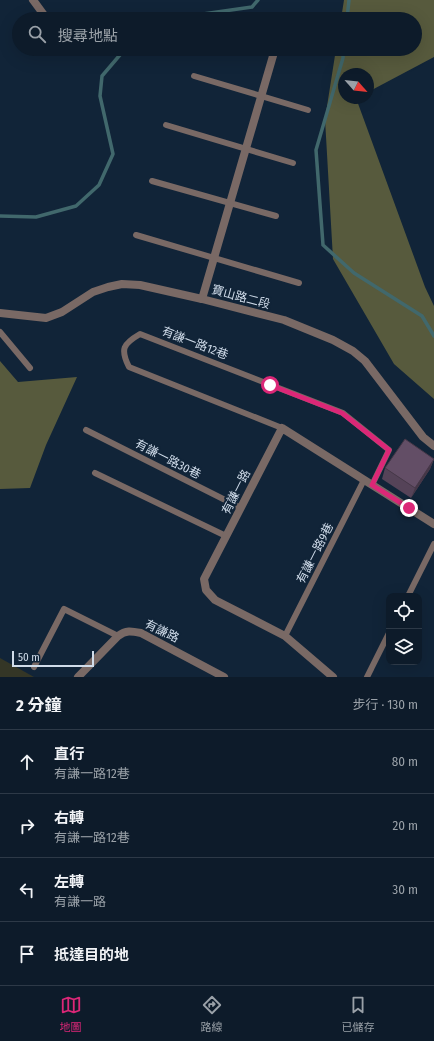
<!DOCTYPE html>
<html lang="zh-TW">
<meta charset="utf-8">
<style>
body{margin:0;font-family:"Fira Sans Condensed","Noto Sans TC",sans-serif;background:#162432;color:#f1f3f6}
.controls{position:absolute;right:12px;bottom:12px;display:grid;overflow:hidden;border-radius:8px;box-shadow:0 4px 16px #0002}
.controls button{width:36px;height:36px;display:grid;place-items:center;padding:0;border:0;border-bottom:1px solid #2d3947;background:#0d1b2a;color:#f1f3f6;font:20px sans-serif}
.compass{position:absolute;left:338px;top:68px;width:36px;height:36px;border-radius:50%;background:#0d1b2a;box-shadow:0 4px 16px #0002;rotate:117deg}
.scale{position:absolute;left:12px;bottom:10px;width:82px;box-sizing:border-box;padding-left:4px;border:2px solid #d0dcea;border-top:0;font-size:11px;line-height:14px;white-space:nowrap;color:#d0dcea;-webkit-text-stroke:3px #112438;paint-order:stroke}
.stop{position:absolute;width:12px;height:12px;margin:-9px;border:3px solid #db2777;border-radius:50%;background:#fff}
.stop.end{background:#db2777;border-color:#fff;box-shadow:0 1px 4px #0008}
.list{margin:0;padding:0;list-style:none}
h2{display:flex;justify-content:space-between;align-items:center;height:52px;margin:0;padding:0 16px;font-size:17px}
h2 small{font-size:13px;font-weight:400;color:#9aa1a8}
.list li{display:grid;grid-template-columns:26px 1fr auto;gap:12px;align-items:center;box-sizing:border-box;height:64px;padding:0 16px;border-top:1px solid #2d3947}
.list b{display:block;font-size:15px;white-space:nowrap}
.list p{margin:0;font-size:13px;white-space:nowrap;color:#9aa1a8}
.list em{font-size:13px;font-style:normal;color:#9aa1a8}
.icon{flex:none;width:22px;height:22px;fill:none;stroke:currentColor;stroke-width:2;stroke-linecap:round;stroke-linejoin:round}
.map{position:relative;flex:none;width:434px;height:677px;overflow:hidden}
.search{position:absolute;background:#0d1b2a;box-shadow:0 4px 16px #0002;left:12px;right:12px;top:12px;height:44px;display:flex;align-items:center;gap:10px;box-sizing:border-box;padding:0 14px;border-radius:22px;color:#9aa1a8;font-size:15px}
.sheet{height:308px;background:#0d1b2a}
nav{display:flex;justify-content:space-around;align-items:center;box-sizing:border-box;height:56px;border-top:1px solid #2d3947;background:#0d1b2a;font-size:11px;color:#9aa1a8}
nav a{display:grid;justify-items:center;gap:2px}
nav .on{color:#db2777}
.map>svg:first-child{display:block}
.green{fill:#343626}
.forest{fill:#575a3d}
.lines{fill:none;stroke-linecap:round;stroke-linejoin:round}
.stream{stroke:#41686c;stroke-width:3.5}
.service{stroke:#796965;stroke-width:6}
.minor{stroke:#796965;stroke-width:8}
.tertiary{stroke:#796965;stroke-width:8}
.wall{fill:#554358}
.shaded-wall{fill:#453747}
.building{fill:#634e66;stroke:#453747}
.route{stroke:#db2777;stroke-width:5}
.labels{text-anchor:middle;stroke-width:4;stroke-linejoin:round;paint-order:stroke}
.street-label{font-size:12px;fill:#d0dcea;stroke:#112438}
</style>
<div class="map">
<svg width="434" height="677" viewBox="0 0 434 677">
<rect width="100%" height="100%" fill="#112438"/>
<polygon class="green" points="0,658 34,677 0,677"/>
<g class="forest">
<polygon points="344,0 434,0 434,57 368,92 368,74 344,74 344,98 356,98 425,287 434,306 434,399 394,364 333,259 325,119 336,49 415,49 415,19 341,19"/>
<polygon points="0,361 18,382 77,377 46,445 30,488 0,489"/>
</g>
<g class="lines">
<g class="stream">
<polyline points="168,19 252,7 258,0"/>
<polyline points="347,19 349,0"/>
<polyline points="343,49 343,58 316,150 323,245 354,273 422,316 434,336"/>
<polyline points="0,216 36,217 76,206 99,185 113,154 100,96 102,76 125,49"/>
</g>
<g class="service">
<polyline points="194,76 308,110"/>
<polyline points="166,125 293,163"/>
<polyline points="152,181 276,216"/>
<polyline points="136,235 299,283"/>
<polyline points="0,332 30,368"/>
<path d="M282 428 129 367C120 349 123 344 140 334L343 413 389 450 372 485"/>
<polyline points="86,430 241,508"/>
<polyline points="95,473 226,536"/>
<polyline points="408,596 434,544"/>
<polyline points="285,636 364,480"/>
<polyline points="34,667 64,609 118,636"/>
<polyline points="367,677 389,633"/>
</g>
<g class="minor">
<polyline points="33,0 47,19"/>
<polyline points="202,299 275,49"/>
<path d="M78 677 118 636C126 630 131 631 141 633L224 677"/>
<polyline points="333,677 285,636 215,600 206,590 204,579 282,428 434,524"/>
</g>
<polyline class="tertiary" points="0,313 46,318 62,312 93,292 108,287 122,284 140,285 202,299 284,320 333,340 353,351 365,361 423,437 434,446"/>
</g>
<polygon class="wall" points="434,459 430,469 411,498 382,479 385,468"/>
<polygon class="shaded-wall" points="434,459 430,469 411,498 415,488"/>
<polygon class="building" points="405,439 434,459 415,488 385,468"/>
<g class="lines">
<polyline class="route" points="270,385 342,413 389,450 372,485 409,508"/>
</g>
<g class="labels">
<g class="street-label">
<text transform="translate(241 297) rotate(15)" y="4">寶山路二段</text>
<text transform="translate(195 343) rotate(21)" y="4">有謙一路12巷</text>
<text transform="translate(168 459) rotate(27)" y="4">有謙一路30巷</text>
<text transform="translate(236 492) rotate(-63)" y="4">有謙一路</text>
<text transform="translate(315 553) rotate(-63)" y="4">有謙一路9巷</text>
<text transform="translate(162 631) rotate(26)" y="4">有謙路</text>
</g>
</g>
</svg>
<div class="controls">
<button><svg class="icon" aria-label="locate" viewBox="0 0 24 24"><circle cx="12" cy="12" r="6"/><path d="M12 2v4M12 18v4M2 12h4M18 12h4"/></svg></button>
<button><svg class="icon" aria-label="layers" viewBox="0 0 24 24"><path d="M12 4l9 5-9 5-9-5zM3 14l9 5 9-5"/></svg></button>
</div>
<svg class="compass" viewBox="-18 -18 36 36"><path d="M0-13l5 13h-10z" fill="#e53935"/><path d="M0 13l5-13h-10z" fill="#9aa1a8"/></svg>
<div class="scale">50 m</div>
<div class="stop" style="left:270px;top:385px"></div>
<div class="stop end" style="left:409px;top:508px"></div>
<div class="search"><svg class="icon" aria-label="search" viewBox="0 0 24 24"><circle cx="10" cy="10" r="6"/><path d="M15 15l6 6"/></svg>搜尋地點</div>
</div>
<section class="sheet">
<h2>2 分鐘<small>步行 · 130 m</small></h2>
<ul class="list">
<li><svg class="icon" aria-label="ahead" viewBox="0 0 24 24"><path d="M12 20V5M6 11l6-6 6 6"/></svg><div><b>直行</b><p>有謙一路12巷</p></div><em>80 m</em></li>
<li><svg class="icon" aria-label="right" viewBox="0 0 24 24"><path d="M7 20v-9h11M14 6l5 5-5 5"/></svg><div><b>右轉</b><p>有謙一路12巷</p></div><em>20 m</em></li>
<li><svg class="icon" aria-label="left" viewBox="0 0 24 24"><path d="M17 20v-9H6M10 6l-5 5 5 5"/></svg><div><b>左轉</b><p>有謙一路</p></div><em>30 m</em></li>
<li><svg class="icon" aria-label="arrive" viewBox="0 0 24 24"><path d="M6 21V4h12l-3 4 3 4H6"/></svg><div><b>抵達目的地</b></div></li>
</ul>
</section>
<nav>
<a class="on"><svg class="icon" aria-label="map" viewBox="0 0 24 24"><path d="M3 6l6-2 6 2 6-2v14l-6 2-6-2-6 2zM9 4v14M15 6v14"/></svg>地圖</a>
<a><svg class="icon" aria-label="directions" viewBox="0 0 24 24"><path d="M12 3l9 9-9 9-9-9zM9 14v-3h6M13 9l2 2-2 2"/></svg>路線</a>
<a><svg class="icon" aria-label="saved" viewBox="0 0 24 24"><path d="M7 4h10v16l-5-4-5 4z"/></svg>已儲存</a>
</nav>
